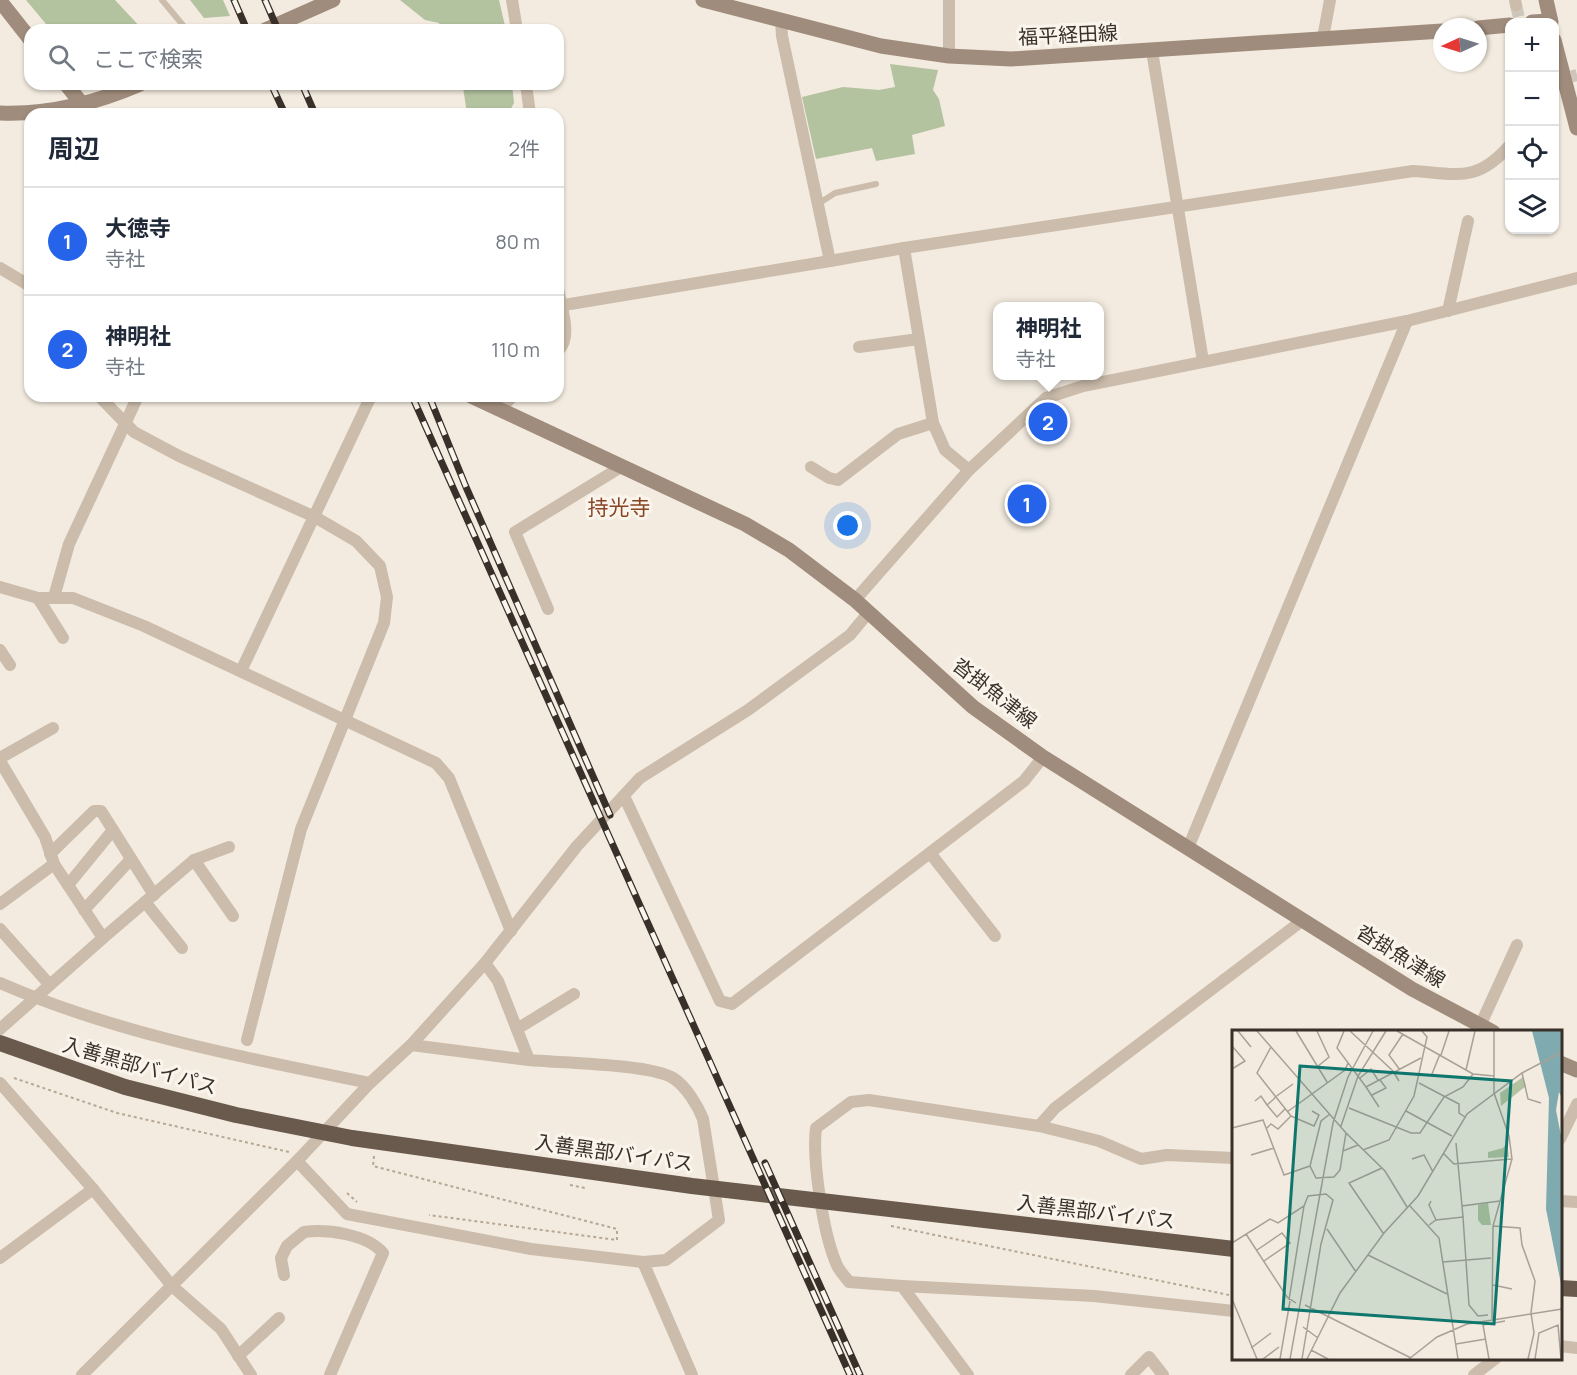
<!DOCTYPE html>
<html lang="ja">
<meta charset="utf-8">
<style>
body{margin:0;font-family:Manrope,"Noto Sans JP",sans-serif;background:#f2f2f3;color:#1f2937}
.controls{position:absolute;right:18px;top:18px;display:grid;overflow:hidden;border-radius:12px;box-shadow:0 2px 4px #0004}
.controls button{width:54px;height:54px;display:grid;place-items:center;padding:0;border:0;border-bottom:2px solid #e0e1e3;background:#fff;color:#1f2937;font:30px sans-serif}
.compass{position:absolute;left:1433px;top:18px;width:54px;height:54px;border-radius:50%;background:#fff;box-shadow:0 2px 4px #0004;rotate:266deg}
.you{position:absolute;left:848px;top:526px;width:21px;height:21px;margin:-15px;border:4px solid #fff;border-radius:50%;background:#1a73e8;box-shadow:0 0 0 9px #1a73e833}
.badge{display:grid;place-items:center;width:39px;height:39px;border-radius:50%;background:#2563eb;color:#fff;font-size:20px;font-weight:700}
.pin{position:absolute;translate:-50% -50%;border:3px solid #fff;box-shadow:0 2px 6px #0006}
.popup{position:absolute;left:993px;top:302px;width:111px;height:78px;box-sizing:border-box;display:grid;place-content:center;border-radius:12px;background:#fff;filter:drop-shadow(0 2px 4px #0005);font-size:20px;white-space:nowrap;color:#747a83}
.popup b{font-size:22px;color:#1f2937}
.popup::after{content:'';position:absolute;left:50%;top:100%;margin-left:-12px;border:12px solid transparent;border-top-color:#fff}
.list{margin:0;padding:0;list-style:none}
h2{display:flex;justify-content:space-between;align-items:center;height:78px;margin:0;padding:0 24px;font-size:26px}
h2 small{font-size:20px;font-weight:400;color:#747a83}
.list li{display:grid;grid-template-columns:39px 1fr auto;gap:18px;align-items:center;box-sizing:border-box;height:108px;padding:0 24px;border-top:2px solid #e0e1e3}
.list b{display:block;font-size:22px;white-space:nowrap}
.list p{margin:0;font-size:20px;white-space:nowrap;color:#747a83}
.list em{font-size:20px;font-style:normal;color:#747a83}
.icon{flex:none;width:33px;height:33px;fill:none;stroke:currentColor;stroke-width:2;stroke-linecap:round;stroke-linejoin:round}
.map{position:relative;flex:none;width:1577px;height:1375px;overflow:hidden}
.search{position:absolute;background:#fff;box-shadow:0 2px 4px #0004;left:24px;top:24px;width:540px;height:66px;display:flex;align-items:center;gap:15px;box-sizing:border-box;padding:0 21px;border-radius:18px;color:#747a83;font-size:22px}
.panel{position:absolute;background:#fff;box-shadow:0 2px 4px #0004;left:24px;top:108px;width:540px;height:294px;border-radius:18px}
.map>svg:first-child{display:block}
.green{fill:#b3c29f}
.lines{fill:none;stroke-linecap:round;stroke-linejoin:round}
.minor-tunnel{stroke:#cec6bb;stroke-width:12;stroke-dasharray:12 6;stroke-linecap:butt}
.path{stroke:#b7a795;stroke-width:2;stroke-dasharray:3 3;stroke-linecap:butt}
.service{stroke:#cbbcab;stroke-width:6}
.minor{stroke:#cbbcab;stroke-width:12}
.secondary{stroke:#9f8c7c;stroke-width:15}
.trunk{stroke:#6a5a4e;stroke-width:16}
.rail-casing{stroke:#39302a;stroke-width:7}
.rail{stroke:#faf5ec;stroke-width:4.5;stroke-dasharray:14;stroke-linecap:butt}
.labels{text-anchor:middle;stroke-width:6;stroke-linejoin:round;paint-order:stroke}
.street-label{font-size:20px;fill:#39302a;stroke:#faf5ec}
.neighbourhood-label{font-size:21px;fill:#884423;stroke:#faf5ec}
.inset-road{fill:none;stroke:#a9a097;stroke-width:1.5}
.view{fill:#0f766e;fill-opacity:0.15;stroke:#0f766e;stroke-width:3}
.inset-edge{fill:none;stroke:#39302a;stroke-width:3}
</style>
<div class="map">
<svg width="1577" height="1375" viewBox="0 0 1577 1375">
<rect width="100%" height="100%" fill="#f3ebdf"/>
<g class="green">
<polygon points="26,0 115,0 143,30 51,30"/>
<polygon points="190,0 223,0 230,16 204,18"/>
<polygon points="400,0 499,0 506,30 441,30 439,23 425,20"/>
<polygon points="890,64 938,70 933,90 939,99 945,126 912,135 915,154 876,161 872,148 816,159 802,97 843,87 879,90 895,87"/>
<polygon points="460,84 512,84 514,103 508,114 467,114 463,87"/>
</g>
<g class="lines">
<g class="minor-tunnel">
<polyline points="1516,5 1520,22"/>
<polyline points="1554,81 1577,75"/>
</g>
<g class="path">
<polyline points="14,1078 117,1113 289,1152"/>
<polyline points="374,1156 373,1166 617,1229 617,1240 429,1215"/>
<polyline points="570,1185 585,1188"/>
<polyline points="347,1193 357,1202"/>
<polyline points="891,1226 1234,1296"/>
</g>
<g class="service">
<polyline points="162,0 187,30"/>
<polyline points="818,204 835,193 876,184"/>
</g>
<g class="minor">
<polyline points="512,0 517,30"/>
<polyline points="949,0 949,56"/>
<polyline points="1515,0 1516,5"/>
<polyline points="781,20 782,36 830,261 904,248"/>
<polyline points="1323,38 1330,0"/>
<polyline points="1152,51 1203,361"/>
<polyline points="526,84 530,114"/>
<polyline points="0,268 30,286"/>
<path d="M558 289C561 307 573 337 558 351"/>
<polyline points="558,306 830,261"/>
<polyline points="1448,311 1468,221"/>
<polyline points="859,347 919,339"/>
<polyline points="99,396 134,432 179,456 315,517 356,541 380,566 387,597 384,623 301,829 247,1040"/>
<polyline points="499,410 513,396"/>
<polyline points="811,467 829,478 838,480 898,434 933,423"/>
<path d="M969 470 945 450 933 423 904 248 1413 171C1458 174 1477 183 1510 145"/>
<polyline points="0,587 38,598 73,598 144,626 436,763 449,778 511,931"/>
<polyline points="54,597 69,544 138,396"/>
<polyline points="38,598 63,638"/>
<polyline points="855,600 969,470 1046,398 1083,386 1407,321 1577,278"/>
<polyline points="548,609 515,532 621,467"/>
<polyline points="0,650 10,665"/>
<polyline points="241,671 371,396"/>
<polyline points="0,758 53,728"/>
<polyline points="0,761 45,837 54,864 103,938 0,1029"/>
<polyline points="624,796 720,1001 732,1004 1024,781 1043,757"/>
<polyline points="1188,848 1407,321"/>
<polyline points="930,853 995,936"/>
<polyline points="50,854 94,811 101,811 154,895"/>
<polyline points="194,860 233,916"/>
<polyline points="68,885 113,830"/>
<polyline points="145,902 182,948"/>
<polyline points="0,904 54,864"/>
<polyline points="84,910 131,859"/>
<polyline points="0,929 49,984"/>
<polyline points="103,938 194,860 229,847"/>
<path d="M485 963 498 981 529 1060C561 1063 650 1064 673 1078 686 1086 698 1106 703 1119L719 1220 666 1260 643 1262 692 1375"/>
<path d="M0 983C117 1034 245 1058 370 1083"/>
<polyline points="1480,1026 1517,945"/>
<polyline points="517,1029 574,994"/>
<polyline points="411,1045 529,1060"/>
<polyline points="0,1083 93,1189 172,1286 221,1329 251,1375"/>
<polyline points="1039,1126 1055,1108 1303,920"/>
<polyline points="1560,1139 1577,1104"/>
<polyline points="297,1161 347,1214 531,1249 643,1262"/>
<polyline points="1560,1201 1577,1202"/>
<polyline points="0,1258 93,1189"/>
<path d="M284 1275 281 1258 287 1246 304 1232C327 1229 367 1234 383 1253L330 1375"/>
<polyline points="902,1286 1094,1296 1234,1311"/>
<polyline points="1560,1346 1577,1348"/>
<polyline points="238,1356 279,1318"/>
<polyline points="82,1375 297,1161 370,1083 411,1045 485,963 577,846 640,778 748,710 850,635 869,612"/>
<path d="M968 1375 902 1286 849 1282C845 1276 838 1270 836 1263 823 1232 812 1160 816 1128L851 1102 869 1100 1039 1126 1099 1141 1141 1159 1167 1155 1234 1158"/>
<polyline points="1131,1375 1149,1357 1163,1375"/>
<polyline points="1474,1375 1496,1358"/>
</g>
<g class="secondary">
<polyline points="703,0 881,46 949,56 1011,59 1442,31"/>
<polyline points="1546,0 1551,22"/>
<polyline points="0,1 30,39"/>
<polyline points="1532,22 1550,21"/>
<polyline points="1478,28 1510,25"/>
<polyline points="265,30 333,0"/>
<polyline points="1554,40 1577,128"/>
<polyline points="66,84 90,114"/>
<path d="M0 113C49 115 96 103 140 84"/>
<polyline points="471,396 745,524 789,550 855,600 973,707 1043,757 1412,989 1493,1032"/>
<polyline points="1560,1063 1577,1070"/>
</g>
<g class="trunk">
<polyline points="0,1043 125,1087 236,1115 352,1138 692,1186 1234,1249"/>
<polyline points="1560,1288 1577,1289"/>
</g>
<defs>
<g id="rail">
<polyline points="234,0 247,30"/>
<polyline points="265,0 278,30"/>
<polyline points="271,84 285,114"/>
<polyline points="302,84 315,114"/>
<polyline points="412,396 850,1375"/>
<polyline points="429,396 466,487 610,815"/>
<polyline points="765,1163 860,1375"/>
</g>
</defs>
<use href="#rail" class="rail-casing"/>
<use href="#rail" class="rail"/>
</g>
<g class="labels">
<g class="street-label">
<text transform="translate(1068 35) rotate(-3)" y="7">福平経田線</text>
<text transform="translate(995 693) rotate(38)" y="7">沓掛魚津線</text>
<text transform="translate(1401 956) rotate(32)" y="7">沓掛魚津線</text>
<text transform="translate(140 1066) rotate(16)" y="7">入善黒部バイパス</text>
<text transform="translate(614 1153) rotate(8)" y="7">入善黒部バイパス</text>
<text transform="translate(1096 1212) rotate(7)" y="7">入善黒部バイパス</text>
</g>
<g class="neighbourhood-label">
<text x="619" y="515">持光寺</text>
</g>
</g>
<g transform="translate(1232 1030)">
<rect width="330" height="330" fill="#f3ebdf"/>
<path d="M291 47 294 56 269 76 268 63ZM275 113 277 127 256 128V122L271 118ZM256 173 259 195H250L246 190V175Z" fill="#b3c29f"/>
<path d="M300 1H330V68L327 62 324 80 330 111V259L314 179 317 68Z" fill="#7eaab0"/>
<path class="inset-road" d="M6 1 19 17M25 1 114 103 153 141 175 177M64 1 95 52M112 1 105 18 134 57 189 28M118 1 161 41 167 51M165 1 241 44 262 46M0 16 13 31 0 39M209 25 217 1M85 37 97 27 85 1M168 40 157 25 171 4M234 40 243 1M290 43 296 69 309 73M200 44 208 24M128 48 139 39 146 50M187 53 227 74V83L233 87M134 57 147 77M140 65 154 58 148 50M42 68 61 54M23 71 29 66 35 75 43 68M35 75 45 87 53 79M117 78 179 103H188L212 67 231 57 241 44M174 81 220 106M55 82 113 40 116 33M59 86 82 96 87 85 80 81M109 96 126 46 154 1M0 98 31 90 52 145 78 136 84 148 102 147 108 140 111 121 126 115M35 98 39 94 46 99 59 86 25 43 39 17M224 113 230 176M131 120 157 110 182 66 195 7 190 1M111 121 114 103M211 123 222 134 279 129M19 125 42 118M180 129 192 125 201 142M78 136 89 91 98 84M150 138 117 153 151 203M199 171 197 175 204 190M178 176 207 208 226 329M231 187 230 176 268 171M197 195 204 190 231 187 237 275 246 286 256 285M261 196 288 198 290 215 303 251 299 283 302 303 296 329M95 199 124 242M14 204 55 267 64 273M0 213 38 189 46 193 72 176 76 166 94 164 101 170 89 214 70 329M25 220 50 203 58 213 32 231M136 225 215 264M211 232 259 228M261 255 280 259M0 269 25 329M57 270 72 176M73 275 179 328M260 289 261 196 280 129 277 106 262 63V1M71 297 86 308M224 314 254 309M19 318 39 303M79 320 96 329M31 329 47 317M48 329 58 271M58 329 101 93 116 47 141 1M75 329 108 263 152 203 186 166 235 84 290 43 330 22M177 329 205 307 235 294 330 279M257 329 251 295 273 291M303 329 307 303 326 295 329 329"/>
<path class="view" d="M68 36 279 51 262 294 51 279Z"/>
<rect width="330" height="330" class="inset-edge"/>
</g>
</svg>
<div class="controls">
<button>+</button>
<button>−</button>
<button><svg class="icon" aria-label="locate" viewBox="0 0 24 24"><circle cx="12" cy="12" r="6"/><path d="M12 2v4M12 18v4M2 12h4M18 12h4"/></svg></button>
<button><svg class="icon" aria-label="layers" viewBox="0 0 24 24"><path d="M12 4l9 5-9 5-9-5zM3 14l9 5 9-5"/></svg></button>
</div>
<svg class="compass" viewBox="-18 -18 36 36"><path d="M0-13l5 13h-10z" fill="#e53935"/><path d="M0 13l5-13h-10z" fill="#747a83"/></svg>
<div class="you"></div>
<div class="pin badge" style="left:1027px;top:504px">1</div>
<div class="pin badge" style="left:1048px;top:422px">2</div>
<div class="popup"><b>神明社</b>寺社</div>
<div class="search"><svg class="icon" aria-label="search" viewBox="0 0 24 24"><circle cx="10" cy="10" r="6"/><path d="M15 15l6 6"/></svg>ここで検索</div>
<section class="panel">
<h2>周辺<small>2件</small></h2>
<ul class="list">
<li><span class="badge">1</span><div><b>大徳寺</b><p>寺社</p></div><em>80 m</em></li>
<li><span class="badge">2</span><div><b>神明社</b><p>寺社</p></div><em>110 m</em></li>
</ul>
</section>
</div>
